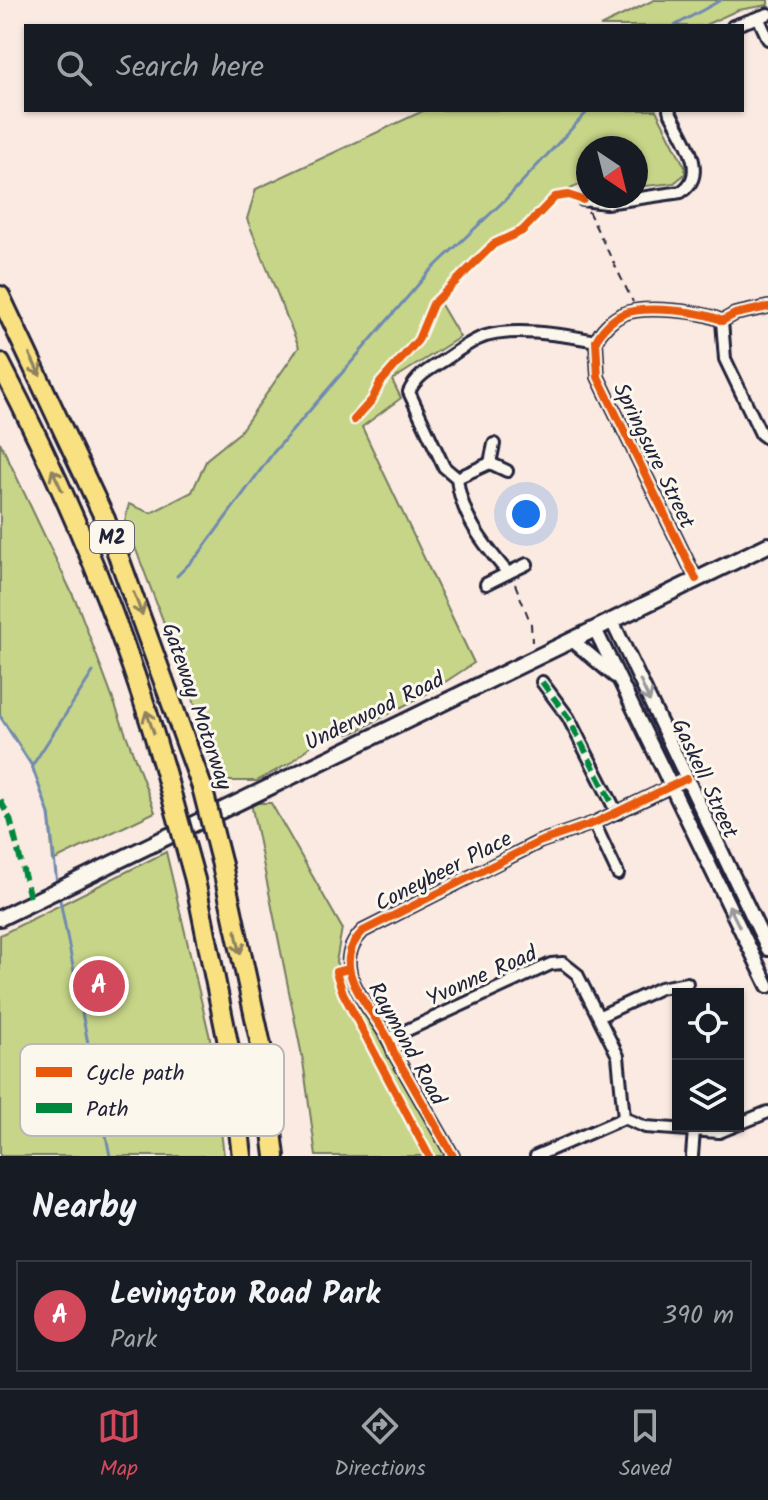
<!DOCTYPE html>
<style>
body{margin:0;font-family:Kalam,sans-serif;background:#20242c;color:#f1f3f6}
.controls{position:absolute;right:24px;bottom:24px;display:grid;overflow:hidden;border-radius:0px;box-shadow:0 2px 6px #0004}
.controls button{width:72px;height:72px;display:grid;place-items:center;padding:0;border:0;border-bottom:2px solid #363941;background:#171b24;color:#f1f3f6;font:40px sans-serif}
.compass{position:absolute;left:576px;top:136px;width:72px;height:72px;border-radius:50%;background:#171b24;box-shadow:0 2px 6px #0004;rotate:145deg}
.you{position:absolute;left:526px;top:514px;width:28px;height:28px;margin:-20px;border:6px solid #fff;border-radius:50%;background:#1a73e8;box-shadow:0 0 0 12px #1a73e833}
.badge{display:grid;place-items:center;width:52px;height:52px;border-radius:50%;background:#d1495b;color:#fff;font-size:26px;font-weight:700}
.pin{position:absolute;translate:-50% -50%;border:4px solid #fff;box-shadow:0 2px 8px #0006}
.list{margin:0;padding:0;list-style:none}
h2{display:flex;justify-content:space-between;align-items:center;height:104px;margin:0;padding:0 32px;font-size:34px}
h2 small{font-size:26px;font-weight:400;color:#9ea1a6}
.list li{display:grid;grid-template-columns:52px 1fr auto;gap:24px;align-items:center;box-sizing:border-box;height:112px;margin:0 16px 16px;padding:0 16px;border:2px solid #363941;border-radius:0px}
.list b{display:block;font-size:30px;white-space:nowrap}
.list p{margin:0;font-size:26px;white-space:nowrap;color:#9ea1a6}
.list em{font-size:26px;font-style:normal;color:#9ea1a6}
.icon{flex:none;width:44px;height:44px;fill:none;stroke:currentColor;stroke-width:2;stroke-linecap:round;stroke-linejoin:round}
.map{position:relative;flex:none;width:768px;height:1156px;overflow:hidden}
.search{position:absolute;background:#171b24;box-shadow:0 2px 6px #0004;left:24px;right:24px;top:24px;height:88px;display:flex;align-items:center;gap:20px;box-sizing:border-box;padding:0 28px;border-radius:0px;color:#9ea1a6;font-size:30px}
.sheet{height:232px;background:#171b24}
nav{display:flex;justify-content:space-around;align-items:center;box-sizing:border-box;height:112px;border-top:2px solid #363941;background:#171b24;font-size:22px;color:#9ea1a6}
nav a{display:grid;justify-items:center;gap:4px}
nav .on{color:#d1495b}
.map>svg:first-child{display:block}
.green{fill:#c7d588;stroke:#747c62;stroke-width:2}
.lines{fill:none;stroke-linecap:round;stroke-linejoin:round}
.stream{stroke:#708ab0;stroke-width:3}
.minor-casing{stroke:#22223b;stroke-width:16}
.tertiary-casing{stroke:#22223b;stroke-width:18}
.secondary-casing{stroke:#22223b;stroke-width:20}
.motorway-casing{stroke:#22223b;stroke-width:24}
.path{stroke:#22223b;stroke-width:2;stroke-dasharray:8 6;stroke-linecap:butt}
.minor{stroke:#fbf7ec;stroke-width:10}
.tertiary{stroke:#fbf7ec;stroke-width:12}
.secondary{stroke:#fbf7ec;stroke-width:14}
.motorway{stroke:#f9e181;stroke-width:18}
.motorway-bridge-casing{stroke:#22223b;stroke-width:24;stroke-linecap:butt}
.motorway-bridge{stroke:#f9e181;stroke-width:18}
.quiet{stroke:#00873e;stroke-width:6;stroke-dasharray:12 6;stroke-linecap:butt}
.cycleway-casing{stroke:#fbf7ec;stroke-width:13}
.cycleway{stroke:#e8590c;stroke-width:8}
.oneway{stroke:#8e825e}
.oneway2{stroke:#99979c}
.labels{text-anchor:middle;stroke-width:6;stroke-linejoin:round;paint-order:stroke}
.shield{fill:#fbf7ec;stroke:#636270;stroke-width:2}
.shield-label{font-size:20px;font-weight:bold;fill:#22223b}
.street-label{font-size:22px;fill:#22223b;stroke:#fbf7ec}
.key{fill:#fbf7ec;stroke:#bab7b7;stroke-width:2}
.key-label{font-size:22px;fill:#22223b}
</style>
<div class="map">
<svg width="768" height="1156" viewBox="0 0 768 1156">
<rect width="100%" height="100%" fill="#fbeae1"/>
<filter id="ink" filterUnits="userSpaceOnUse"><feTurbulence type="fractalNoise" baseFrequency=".0125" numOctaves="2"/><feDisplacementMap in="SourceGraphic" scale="16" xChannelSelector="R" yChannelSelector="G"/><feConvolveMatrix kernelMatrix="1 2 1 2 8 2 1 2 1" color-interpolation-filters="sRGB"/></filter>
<g filter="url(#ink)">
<g class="green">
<polygon points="654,0 768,0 768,5 738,10 703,26 600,26"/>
<polygon points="425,110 656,110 685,167 685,174 674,183 636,187 636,148 588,148 588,181 568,190 528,231 496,248 440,303 460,337 392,380 401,398 362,427 474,663 430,692 355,732 315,742 292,762 257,781 216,781 203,725 125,521 129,504 151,513 192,492 207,459 239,433 299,347 247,219 256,189"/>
<polygon points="0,442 78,606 155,812 53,861 49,814 32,766 0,716"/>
<polygon points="251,803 271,803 342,928 336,962 446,1156 316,1156 303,1061"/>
<polygon points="166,852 210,1038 224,1156 0,1156 0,935"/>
</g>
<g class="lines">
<g class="stream">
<polyline points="674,26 721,0"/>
<polyline points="177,576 199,554 273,453 430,271 507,198 589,110"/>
<polyline points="0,716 32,766 49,814 57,884"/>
<polyline points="32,766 93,672"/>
<polyline points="59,895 110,1156"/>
</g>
<defs>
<g id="minor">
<polyline points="759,19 768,39"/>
<polyline points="733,26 768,14"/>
<path d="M583 200 606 203 681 192C711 173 681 135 669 110"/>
<polyline points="722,321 725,359 761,434 768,439"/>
<polyline points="490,463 494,444"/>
<polyline points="490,463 507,471"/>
<polyline points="457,478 490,463"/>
<path d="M527 564 508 573C484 545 461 516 457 478L444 467 409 392C417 375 430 369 446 359 456 352 467 344 478 339 507 325 565 335 596 341"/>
<path d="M696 579 598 377 596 341C601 330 612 319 623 314 643 305 704 311 722 321L735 314 768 307"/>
<polyline points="486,584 508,573"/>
<polyline points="542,682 568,717 617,813"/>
<polyline points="594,823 618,874"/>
<polyline points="600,1016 660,988 687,983"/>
<polyline points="390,1038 551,964 563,963 577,974 618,1056 624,1118"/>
<path d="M453 1156 394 1053C384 1015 321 973 363 931L539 842 594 823 672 786"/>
<polyline points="536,1156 624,1118 645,1127 719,1132 768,1112"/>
<polyline points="692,1156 694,1130"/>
</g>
<g id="tertiary">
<polyline points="612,621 768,949"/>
<polyline points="595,629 768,986"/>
<polyline points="572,640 615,676"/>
</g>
<polyline id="secondary" points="0,918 768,545"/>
<g id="motorway">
<polyline points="0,296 105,519 202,787"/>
<path d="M0 363C71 500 132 647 172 797"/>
<polyline points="222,865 261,1045 275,1156"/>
<polyline points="195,880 230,1053 242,1156"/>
</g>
</defs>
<use href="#minor" class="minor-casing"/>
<use href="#tertiary" class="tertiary-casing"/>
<use href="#secondary" class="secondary-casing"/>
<use href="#motorway" class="motorway-casing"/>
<g class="path">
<polyline points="588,211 633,302"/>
<polyline points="515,584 531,624 532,642"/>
</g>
<use href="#minor" class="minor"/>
<use href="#tertiary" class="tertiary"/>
<use href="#secondary" class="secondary"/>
<use href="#motorway" class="motorway"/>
<defs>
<g id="motorway-bridge">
<polyline points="202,787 222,865"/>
<polyline points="172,797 195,880"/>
</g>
</defs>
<use href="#motorway-bridge" class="motorway-bridge-casing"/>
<use href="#motorway-bridge" class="motorway-bridge"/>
<g class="quiet">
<polyline points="542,682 568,717 617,813"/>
<polyline points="0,800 10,819 31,902"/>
</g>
<defs>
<g id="cycleway">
<polyline points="354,420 372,400 380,383 418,340 433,304 494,244 522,231 555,197 568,195 583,200"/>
<path d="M696 579 598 377 596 341C601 330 612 319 623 314 643 305 704 311 722 321L735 314 768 307"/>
<polyline points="344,970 336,972 343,993 429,1156"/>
<path d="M453 1156 394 1053C384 1015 321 973 363 931L539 842 594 823 686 779"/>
</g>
</defs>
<use href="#cycleway" class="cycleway-casing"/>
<use href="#cycleway" class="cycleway"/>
</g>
<defs><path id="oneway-shaft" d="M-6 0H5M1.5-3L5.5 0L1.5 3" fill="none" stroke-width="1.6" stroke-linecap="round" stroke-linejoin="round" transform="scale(2)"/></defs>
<g class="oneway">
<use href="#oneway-shaft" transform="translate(35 365) rotate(64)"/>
<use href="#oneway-shaft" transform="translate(57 480) rotate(-115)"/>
<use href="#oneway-shaft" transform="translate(138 604) rotate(69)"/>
<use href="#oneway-shaft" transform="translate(150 722) rotate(-109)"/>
<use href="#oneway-shaft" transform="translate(238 942) rotate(78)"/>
</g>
<g class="oneway2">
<use href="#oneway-shaft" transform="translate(645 691) rotate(65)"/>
<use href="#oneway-shaft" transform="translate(734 916) rotate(-116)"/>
</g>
</g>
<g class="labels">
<rect class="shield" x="90" y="521" width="44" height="32" rx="6"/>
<g class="shield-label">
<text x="112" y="544">M2</text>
</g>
<g class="street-label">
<text transform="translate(655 455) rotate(64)" y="8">Springsure Street</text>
<text transform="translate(198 706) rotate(71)" y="8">Gateway Motorway</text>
<text transform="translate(374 710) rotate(-26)" y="8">Underwood Road</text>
<text transform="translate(706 778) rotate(65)" y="8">Gaskell Street</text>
<text transform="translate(443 870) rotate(-27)" y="8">Coneybeer Place</text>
<text transform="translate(481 975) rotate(-24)" y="8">Yvonne Road</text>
<text transform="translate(408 1043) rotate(61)" y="8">Raymond Road</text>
</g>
</g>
<rect x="20" y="1044" width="264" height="92" rx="12" class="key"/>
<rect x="36" y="1067" width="36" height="10" fill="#e8590c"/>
<rect x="36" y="1103" width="36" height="10" fill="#00873e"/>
<g class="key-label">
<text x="86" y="1080">Cycle path</text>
<text x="86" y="1116">Path</text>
</g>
</svg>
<div class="controls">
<button><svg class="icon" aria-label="locate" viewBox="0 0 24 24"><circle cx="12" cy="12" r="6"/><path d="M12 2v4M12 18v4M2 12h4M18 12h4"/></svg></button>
<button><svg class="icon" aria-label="layers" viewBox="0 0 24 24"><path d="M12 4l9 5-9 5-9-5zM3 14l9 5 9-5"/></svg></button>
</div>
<svg class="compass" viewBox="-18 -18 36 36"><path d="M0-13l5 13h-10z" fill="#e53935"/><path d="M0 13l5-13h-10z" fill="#9ea1a6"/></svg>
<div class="you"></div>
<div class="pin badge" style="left:99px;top:986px">A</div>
<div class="search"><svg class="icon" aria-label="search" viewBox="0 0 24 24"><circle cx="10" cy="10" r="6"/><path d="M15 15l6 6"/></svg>Search here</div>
</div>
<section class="sheet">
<h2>Nearby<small></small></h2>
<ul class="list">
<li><span class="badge">A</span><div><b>Levington Road Park</b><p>Park</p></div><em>390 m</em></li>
</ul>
</section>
<nav>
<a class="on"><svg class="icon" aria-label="map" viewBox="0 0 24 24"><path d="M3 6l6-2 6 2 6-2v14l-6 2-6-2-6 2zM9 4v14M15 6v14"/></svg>Map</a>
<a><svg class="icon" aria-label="directions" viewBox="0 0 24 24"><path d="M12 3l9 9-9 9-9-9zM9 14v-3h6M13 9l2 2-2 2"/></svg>Directions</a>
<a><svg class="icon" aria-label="saved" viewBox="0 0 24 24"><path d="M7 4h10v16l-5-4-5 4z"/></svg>Saved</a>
</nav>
